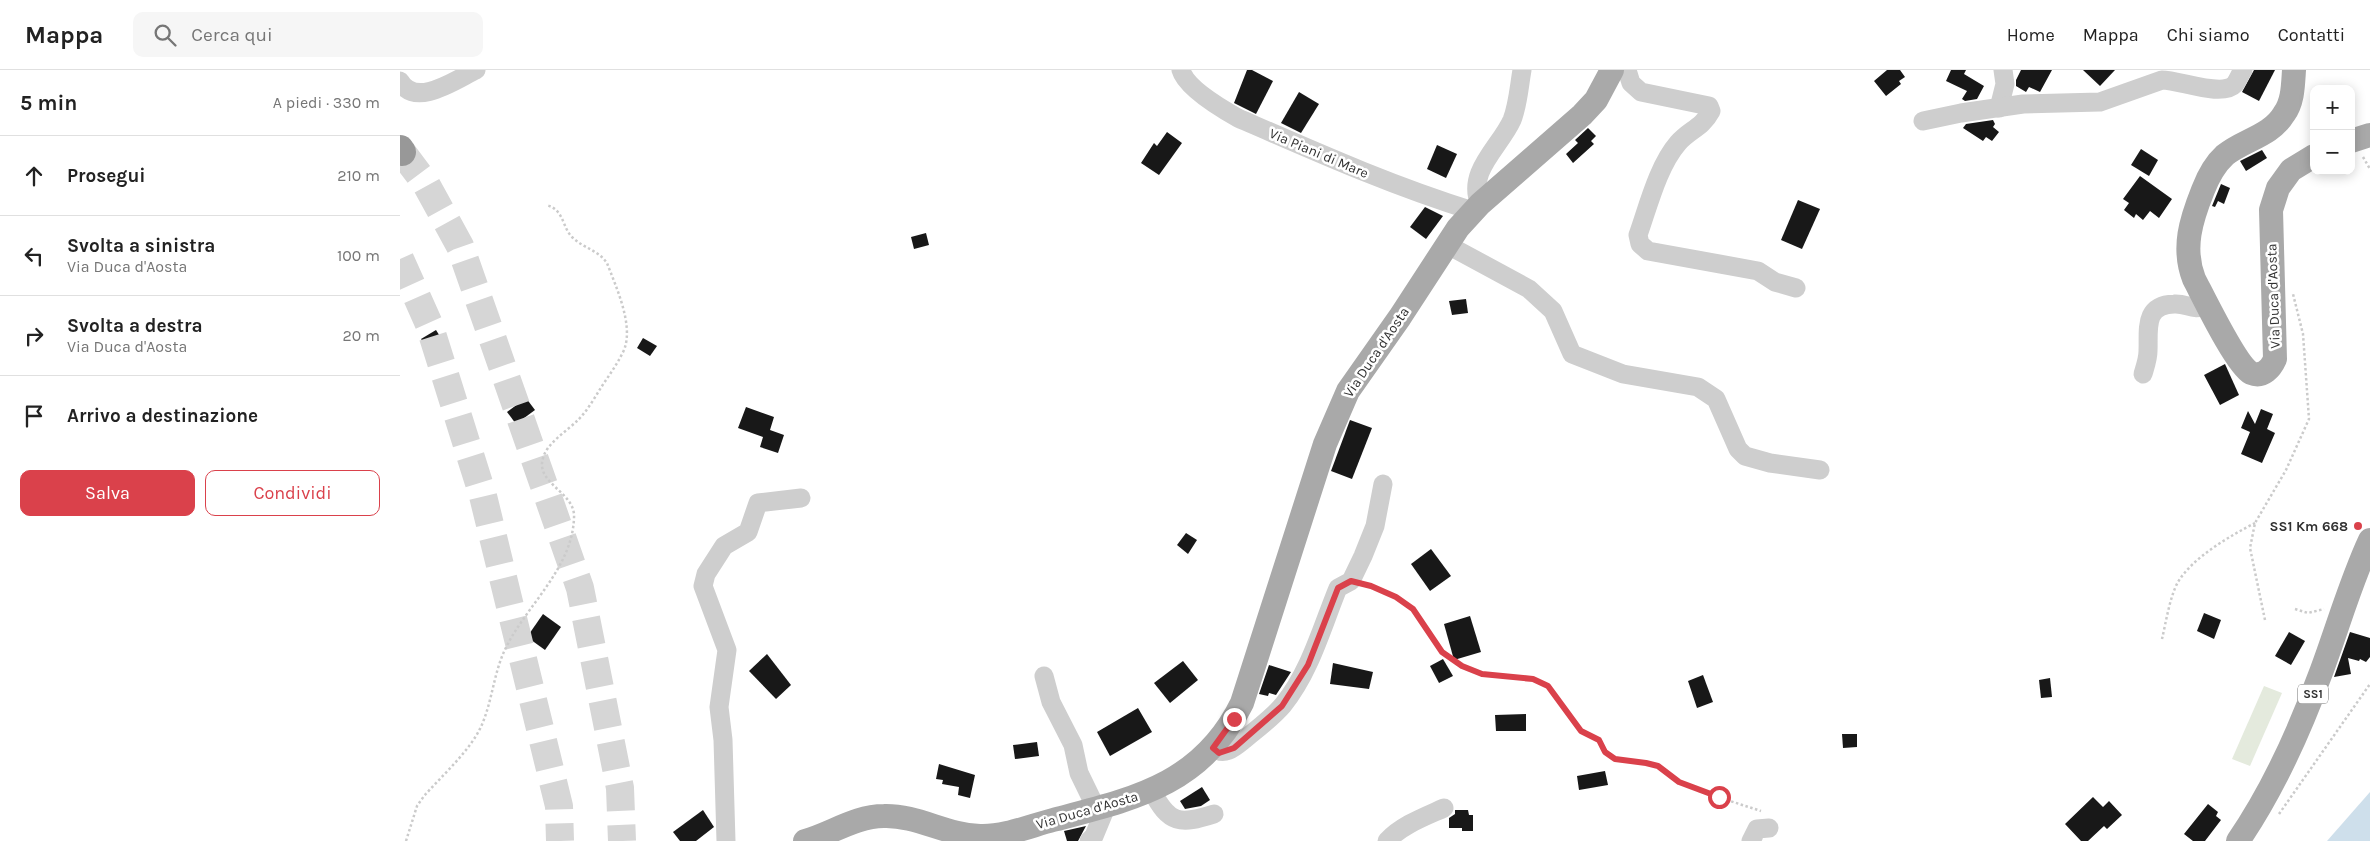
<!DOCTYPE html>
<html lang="it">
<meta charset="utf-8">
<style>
body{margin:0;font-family:Karla,sans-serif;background:#f6f6f6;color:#222}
.controls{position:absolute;right:15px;top:15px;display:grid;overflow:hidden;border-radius:10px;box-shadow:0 2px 12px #0003}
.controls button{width:45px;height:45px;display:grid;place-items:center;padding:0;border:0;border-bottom:1px solid #e0e0e0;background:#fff;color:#222;font:25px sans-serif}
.stop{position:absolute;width:15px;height:15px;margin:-11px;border:4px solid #da414b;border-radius:50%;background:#fff}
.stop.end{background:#da414b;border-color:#fff;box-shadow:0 1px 5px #0008}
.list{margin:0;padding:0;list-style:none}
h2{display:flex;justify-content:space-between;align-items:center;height:65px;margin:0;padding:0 20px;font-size:21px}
h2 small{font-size:16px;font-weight:400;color:#767676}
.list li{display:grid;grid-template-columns:32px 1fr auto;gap:15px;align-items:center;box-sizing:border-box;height:80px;padding:0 20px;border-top:1px solid #e0e0e0}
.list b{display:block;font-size:19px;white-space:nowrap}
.list p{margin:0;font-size:16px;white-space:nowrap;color:#767676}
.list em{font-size:16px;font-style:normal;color:#767676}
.actions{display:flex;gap:10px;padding:15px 20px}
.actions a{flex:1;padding:11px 0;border:1px solid #da414b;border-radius:10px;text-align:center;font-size:18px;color:#da414b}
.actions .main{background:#da414b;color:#fff}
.icon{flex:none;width:28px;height:28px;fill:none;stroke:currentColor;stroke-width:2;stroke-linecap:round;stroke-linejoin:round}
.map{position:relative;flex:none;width:1970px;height:771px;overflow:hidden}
header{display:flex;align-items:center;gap:30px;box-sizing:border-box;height:70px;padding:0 25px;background:#fff;border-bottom:1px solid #e0e0e0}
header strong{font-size:24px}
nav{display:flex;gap:28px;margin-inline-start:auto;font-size:18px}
.search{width:350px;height:45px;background:#f6f6f6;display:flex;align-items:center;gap:12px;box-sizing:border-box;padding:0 18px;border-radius:10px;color:#767676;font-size:19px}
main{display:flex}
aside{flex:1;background:#fff}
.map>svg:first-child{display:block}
.green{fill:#e4eadd}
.water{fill:#cedfeb}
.building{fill:#181818}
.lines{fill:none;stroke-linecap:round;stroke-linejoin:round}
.highway-tunnel{stroke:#d6d6d6;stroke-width:28;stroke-dasharray:28 14;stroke-linecap:butt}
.path{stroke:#cbcbcb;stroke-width:2.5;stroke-dasharray:2.5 2.5;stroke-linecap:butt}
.minor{stroke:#cecece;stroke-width:19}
.major{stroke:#a9a9a9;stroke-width:24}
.highway{stroke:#989898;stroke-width:28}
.route{stroke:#da414b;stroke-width:6}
.poi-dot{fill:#da414b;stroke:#fff;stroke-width:2}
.labels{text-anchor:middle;stroke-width:5;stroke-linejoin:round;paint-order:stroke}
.shield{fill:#fff;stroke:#6f6f6f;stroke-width:1}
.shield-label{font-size:12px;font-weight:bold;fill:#313131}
.street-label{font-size:14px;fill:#313131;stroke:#fff}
.poi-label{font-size:14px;font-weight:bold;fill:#313131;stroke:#fff;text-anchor:end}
</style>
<header>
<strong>Mappa</strong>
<div class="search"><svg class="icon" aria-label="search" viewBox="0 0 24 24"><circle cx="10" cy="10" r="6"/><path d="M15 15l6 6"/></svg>Cerca qui</div>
<nav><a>Home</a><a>Mappa</a><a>Chi siamo</a><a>Contatti</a></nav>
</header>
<main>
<aside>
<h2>5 min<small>A piedi · 330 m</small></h2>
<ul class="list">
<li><svg class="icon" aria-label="ahead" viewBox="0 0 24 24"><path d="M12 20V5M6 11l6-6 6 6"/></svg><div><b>Prosegui</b></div><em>210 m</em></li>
<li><svg class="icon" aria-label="left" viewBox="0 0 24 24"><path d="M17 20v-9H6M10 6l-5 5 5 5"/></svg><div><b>Svolta a sinistra</b><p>Via Duca d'Aosta</p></div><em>100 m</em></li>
<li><svg class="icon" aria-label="right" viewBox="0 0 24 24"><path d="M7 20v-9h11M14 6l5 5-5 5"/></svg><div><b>Svolta a destra</b><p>Via Duca d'Aosta</p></div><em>20 m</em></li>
<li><svg class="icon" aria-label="arrive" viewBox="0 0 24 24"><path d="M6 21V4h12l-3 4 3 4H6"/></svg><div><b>Arrivo a destinazione</b></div></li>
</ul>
<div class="actions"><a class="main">Salva</a><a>Condividi</a></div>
</aside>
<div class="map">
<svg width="1970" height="771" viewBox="0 0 1970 771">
<rect width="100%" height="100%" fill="#fff"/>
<polygon class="green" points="1864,616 1882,623 1850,696 1832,689"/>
<polygon class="water" points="1970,722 1970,771 1927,771"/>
<g class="building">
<polygon points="847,0 852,0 873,11 856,44 834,33"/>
<polygon points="1487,0 1500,0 1505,7 1499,11 1501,14 1486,26 1474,11"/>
<polygon points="1551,0 1566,0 1564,4 1584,16 1577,29 1565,31 1562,29 1567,21 1546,11"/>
<polygon points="1621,0 1652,0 1640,22 1629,17 1626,22 1616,16 1616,10"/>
<polygon points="1683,0 1715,0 1700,16"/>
<polygon points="1854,0 1875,0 1859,31 1842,22"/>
<polygon points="899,22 919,34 901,63 881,53"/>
<polygon points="1593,50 1595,54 1593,57 1599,62 1592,71 1586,67 1583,71 1563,58 1566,54"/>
<polygon points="1188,58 1196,66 1191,71 1194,74 1173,93 1166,84 1178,73 1175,70"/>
<polygon points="767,62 782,73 759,105 741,93 754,73 757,76"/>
<polygon points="1037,75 1057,84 1046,108 1027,99"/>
<polygon points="1741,79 1758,90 1749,106 1731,95"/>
<polygon points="1862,80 1867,88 1846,101 1840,91"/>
<polygon points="1740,106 1772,129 1759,148 1750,141 1743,150 1736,144 1734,148 1724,140 1729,133 1723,129"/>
<polygon points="1821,114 1830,118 1824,134 1818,131 1815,137 1812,136"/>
<polygon points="1398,130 1420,139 1402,179 1381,170"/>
<polygon points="1025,137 1043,146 1026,169 1010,157"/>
<polygon points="526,163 529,175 514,179 511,167"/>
<polygon points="1066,229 1068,243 1052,245 1049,231"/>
<polygon points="36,260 46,276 32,285 21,269"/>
<polygon points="243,268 257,276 250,286 237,278"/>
<polygon points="1825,294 1839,325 1820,335 1804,305"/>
<polygon points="126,328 135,340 116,354 107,342"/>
<polygon points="346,337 374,347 370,360 384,365 378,383 360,377 363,367 338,358"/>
<polygon points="1861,339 1873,344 1867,359 1875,363 1862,393 1841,384 1850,362 1841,358 1848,341 1855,354"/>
<polygon points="950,350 972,358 952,409 931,401"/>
<polygon points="786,463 797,470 788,484 777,475"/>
<polygon points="1031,479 1051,506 1030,521 1011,494"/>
<polygon points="1804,543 1821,550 1814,569 1797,561"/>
<polygon points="143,544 161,557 145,580 127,567"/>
<polygon points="1070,546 1081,582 1054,590 1044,554"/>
<polygon points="1889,562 1905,571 1891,595 1875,586"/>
<polygon points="1950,562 1970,568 1970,587 1966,592 1960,589 1959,591 1948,588 1951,604 1934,607"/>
<polygon points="367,584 391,615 376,629 349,601"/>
<polygon points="1043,589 1053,606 1039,613 1030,596"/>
<polygon points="783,591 798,610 770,633 754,613"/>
<polygon points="933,593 973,602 969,619 930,614"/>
<polygon points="869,595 891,602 876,625 869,623 868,626 859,624"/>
<polygon points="1303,605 1313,632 1297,638 1288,611"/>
<polygon points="1650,608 1652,627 1641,628 1639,610"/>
<polygon points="738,638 752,662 710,686 697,662"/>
<polygon points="1126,644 1126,661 1096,661 1095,645"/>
<polygon points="1442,664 1457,664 1457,677 1443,678"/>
<polygon points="637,672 639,686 615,689 613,675"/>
<polygon points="539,694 575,705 570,728 558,725 559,717 542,714 543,710 536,709"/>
<polygon points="1205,701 1208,715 1179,720 1177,706"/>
<polygon points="802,717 810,730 801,736 785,739 780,731"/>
<polygon points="1693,727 1703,737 1709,731 1722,745 1707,759 1704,756 1688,771 1681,771 1665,754"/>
<polygon points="1808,734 1818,742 1816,746 1821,750 1805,771 1793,771 1784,764"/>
<polygon points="303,740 314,757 296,771 280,771 273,762"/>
<polygon points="1055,740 1068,740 1069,745 1073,745 1073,761 1062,761 1062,758 1049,758 1049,748 1055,744"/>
<polygon points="686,756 678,771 667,771 664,761"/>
</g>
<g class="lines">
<g class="highway-tunnel">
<polyline points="2,82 26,114 60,176 180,518 220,718 222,771"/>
<polyline points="0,189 29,254 83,426 159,736 160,771"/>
</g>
<g class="path">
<polyline points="1963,87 1970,99"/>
<polyline points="967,515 996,527 1013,539 1042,582 1062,596 1081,604 1133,609 1148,616 1181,661 1199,670 1205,682 1215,689 1246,693 1258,696 1279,711 1299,721 1361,741"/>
<polyline points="1895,539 1908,543 1924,539"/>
<polyline points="1865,550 1850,478 1855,453 1886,400 1909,349 1903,264 1893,224"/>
<path d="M1762 569C1766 552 1770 526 1778 512 1793 487 1830 466 1855 453"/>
<polyline points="1879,744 1970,614"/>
<path d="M6 771 17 736 24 726C41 707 62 688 76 666 91 642 92 610 103 584 122 539 172 501 174 448 176 422 135 414 143 388 147 373 167 361 178 350 188 340 195 327 202 316 210 304 218 293 224 280 234 255 216 217 207 193 198 180 183 178 172 167 162 157 164 139 146 135"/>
</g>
<g class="minor">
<path d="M781 0C786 18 822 39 838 48 916 82 992 116 1073 141"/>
<path d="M1227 0 1231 13 1241 22 1309 36 1311 41C1302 58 1289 60 1278 73 1258 96 1248 137 1238 165L1240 174 1248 181 1358 201 1375 212 1396 218"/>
<path d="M0 11C15 39 57 9 76 0"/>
<polyline points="1599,38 1605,14 1603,0"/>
<path d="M1523 51 1561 43 1623 34 1700 32 1762 10C1780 10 1822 28 1835 14 1838 10 1840 4 1843 0"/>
<path d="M1080 134C1066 102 1100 77 1112 50 1118 35 1119 17 1122 0"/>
<polyline points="1046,174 1129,219 1153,241 1172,284 1223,304 1298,317 1316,329 1338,379 1345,386 1370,393 1420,400"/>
<path d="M1743 304C1745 297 1748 289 1748 281 1749 260 1743 235 1774 234 1788 233 1792 242 1808 235"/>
<polyline points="644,606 651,632 673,675 679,703 696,738"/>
<path d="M813 678C825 687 835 677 845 669 858 658 872 648 883 635 910 602 922 557 938 518L951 511 963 486 975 456 983 414"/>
<path d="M752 721C769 754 780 755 814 744"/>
<polyline points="326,771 323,670 319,637 327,580 303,516 306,504 324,476 348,462 358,433 401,428"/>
<polyline points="689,771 694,766 706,737"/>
<path d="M987 771C1002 755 1024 747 1044 738"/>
<polyline points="1351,771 1357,759 1369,758"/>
</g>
<g class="major">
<path d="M1894 0C1893 15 1893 32 1884 44 1871 66 1843 70 1825 85 1814 95 1808 107 1803 120 1791 150 1782 178 1794 209 1803 226 1836 295 1851 303 1863 308 1871 298 1875 289L1871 140 1878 118 1891 100 1914 86"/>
<polyline points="1951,71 1970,65"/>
<path d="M405 771C431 764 455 746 484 746 517 745 546 765 580 766 604 767 630 756 653 750 733 729 802 715 842 633L925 374 948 321 1000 247 1058 158 1080 134 1182 45 1196 30 1212 0"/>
<path d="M1838 771C1873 720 1899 662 1920 605 1937 560 1950 513 1970 470"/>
</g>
<polyline class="highway" points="0,79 2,82"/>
</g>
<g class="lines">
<polyline class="route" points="834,649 813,678 819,683 834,678 882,636 908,595 938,518 951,511 971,516 996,527 1013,539 1042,582 1062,596 1082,604 1133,609 1148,616 1181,661 1199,670 1205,682 1215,689 1246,693 1258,696 1279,712 1319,727"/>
</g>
<circle class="poi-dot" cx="1958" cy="456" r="5"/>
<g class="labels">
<rect class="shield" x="1898" y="614.5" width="30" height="19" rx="4"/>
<g class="shield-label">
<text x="1913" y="628">SS1</text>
</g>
<g class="street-label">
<text transform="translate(919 83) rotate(23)" y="5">Via Piani di Mare</text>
<text transform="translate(1873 226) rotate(-92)" y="5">Via Duca d'Aosta</text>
<text transform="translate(976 282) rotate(-56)" y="5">Via Duca d'Aosta</text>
<text transform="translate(687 740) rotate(-16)" y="5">Via Duca d'Aosta</text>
</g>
<g class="poi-label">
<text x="1948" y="461">SS1 Km 668</text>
</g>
</g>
</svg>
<div class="controls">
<button>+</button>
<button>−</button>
</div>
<div class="stop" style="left:1319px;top:727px"></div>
<div class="stop end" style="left:834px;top:649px"></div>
</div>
</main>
